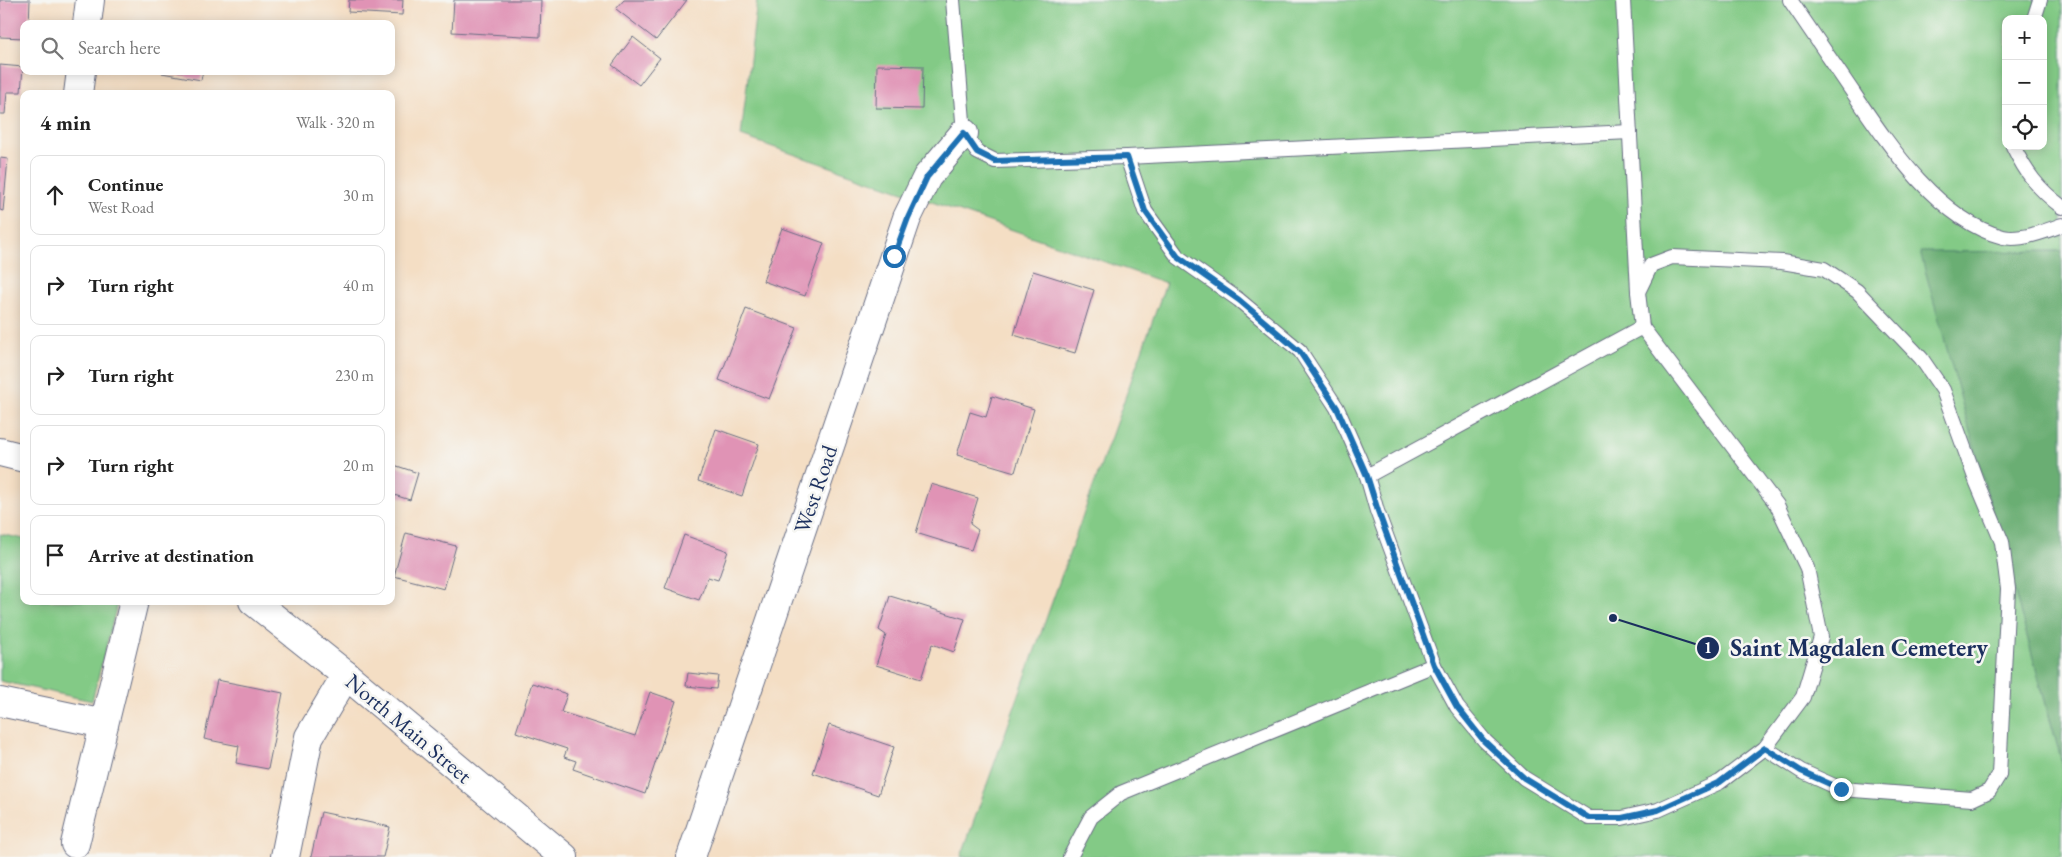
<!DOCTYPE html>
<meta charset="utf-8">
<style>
body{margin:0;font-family:"EB Garamond",serif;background:#f2f2f2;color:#222}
.controls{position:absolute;right:15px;top:15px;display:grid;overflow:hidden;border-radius:10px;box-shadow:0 2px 12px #0003}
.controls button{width:45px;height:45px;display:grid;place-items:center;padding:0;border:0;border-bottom:1px solid #e0e0e0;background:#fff;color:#222;font:25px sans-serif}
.stop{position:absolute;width:15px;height:15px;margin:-11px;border:4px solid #1f6fb2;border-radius:50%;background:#fff}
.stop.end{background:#1f6fb2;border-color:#fff;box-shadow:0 1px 5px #0008}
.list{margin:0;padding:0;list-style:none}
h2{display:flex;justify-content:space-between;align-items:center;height:65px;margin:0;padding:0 20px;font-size:21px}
h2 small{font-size:16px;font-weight:400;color:#767676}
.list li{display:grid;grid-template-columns:32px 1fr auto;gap:15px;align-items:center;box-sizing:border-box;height:80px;margin:0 10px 10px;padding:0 10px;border:1px solid #e0e0e0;border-radius:10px}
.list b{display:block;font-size:19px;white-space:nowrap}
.list p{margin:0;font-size:16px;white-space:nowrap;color:#767676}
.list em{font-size:16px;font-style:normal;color:#767676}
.icon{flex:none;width:28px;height:28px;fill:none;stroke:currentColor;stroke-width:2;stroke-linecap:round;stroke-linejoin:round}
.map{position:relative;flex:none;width:2062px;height:857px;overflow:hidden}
.search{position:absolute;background:#fff;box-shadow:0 2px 12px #0003;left:20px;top:20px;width:375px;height:55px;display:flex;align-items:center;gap:12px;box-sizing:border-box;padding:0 18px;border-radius:10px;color:#767676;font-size:19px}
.panel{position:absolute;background:#fff;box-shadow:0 2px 12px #0003;left:20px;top:90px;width:375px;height:515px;border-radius:10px}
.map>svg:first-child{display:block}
.green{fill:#83ca86;stroke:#4f7c72;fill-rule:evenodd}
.forest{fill:#6aae73;stroke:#426e68}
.building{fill:#e093b5}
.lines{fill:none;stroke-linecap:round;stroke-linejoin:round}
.lane-casing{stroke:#676c82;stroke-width:16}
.street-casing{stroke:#676c82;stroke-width:30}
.lane{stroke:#fff;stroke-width:14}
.street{stroke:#fff;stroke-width:28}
.route{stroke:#1f6fb2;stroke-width:6}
.labels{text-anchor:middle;stroke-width:5;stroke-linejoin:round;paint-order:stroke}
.street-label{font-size:22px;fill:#1b2f5e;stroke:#f6f6f2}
.leader{fill:none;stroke:#1b2f5e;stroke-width:2}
.callout-dot{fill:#1b2f5e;stroke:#f6f6f2;stroke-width:2}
.mark-label{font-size:15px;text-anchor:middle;font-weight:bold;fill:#fff}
.callout-label{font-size:24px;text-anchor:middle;font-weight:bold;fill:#1b2f5e;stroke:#f6f6f2;stroke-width:5;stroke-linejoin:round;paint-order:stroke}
</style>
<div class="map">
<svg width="2062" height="857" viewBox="0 0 2062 857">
<rect width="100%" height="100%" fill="#f6f6f2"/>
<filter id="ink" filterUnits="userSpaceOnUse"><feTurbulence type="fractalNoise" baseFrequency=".02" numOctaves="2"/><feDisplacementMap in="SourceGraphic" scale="10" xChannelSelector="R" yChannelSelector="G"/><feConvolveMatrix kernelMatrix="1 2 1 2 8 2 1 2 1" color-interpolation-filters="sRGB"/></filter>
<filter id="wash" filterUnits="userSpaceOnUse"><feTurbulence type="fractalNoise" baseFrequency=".0096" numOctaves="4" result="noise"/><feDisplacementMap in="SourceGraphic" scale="20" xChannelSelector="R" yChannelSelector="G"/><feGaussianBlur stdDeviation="1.12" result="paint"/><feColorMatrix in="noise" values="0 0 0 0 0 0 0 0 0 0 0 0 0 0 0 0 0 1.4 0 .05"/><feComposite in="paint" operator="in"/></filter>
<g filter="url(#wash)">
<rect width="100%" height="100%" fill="#f4dec4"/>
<g class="green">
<path d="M757 0H2062V251L1921 253 2062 762V857H961L1166 283 741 136ZM2006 19H2043V146H2006Z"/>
<polygon points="0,534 24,539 24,601 118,601 92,701 0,681"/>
</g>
<polygon class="forest" points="2062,251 2062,762 1920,252"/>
<g id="blocks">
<g class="building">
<polygon points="0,0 30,0 29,24 24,24 24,38 0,37"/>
<polygon points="349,0 403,0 402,15 348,12"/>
<polygon points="454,0 541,0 540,37 452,32"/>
<polygon points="624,0 687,0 656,40 616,9"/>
<polygon points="633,37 660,58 639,85 612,65"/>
<polygon points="0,65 23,67 21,92 7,92 5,114 0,114"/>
<polygon points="877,65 923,66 922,109 876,108"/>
<polygon points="163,71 203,71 201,80 162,73"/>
<polygon points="0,158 8,159 3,211 0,210"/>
<polygon points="782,228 824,243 805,296 763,281"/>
<polygon points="1033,271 1094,290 1075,353 1014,335"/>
<polygon points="746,309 797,328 769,399 719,380"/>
<polygon points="992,396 1034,409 1015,472 957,455 970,412 986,417"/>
<polygon points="716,429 759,444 742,496 698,481"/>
<polygon points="391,464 418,473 410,500 391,494"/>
<polygon points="931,484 978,498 970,524 978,530 971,550 916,533"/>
<polygon points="406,533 456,546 444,589 394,576"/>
<polygon points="684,535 728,551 718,580 708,577 699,600 665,588"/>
<polygon points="890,596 965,619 954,652 932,644 921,679 876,665 886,635 879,630"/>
<polygon points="688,673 718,676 716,689 686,686"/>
<polygon points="217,680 283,693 268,769 236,763 239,746 204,739"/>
<polygon points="532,683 567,694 561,712 635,736 650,692 676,701 645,794 573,769 576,761 564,757 567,749 516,732"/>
<polygon points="829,725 894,747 878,795 813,773"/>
<polygon points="321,812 390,827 383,857 311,857"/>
</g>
</g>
</g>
<g filter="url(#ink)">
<use href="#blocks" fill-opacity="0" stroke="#676c82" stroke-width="1"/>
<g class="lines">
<defs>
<g id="lane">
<polyline points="953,0 964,133 977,152 995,161 1127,157 1630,132"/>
<polyline points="1623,0 1638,291"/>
<path d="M1790 0C1810 29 1830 59 1850 88 1886 141 1937 220 2003 237 2020 241 2046 231 2062 225"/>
<polyline points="2034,19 2040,0"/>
<path d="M2013 146C2026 173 2038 189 2062 207"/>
<polyline points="1127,157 1145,211 1178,257 1239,300 1300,351 1337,408 1367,476"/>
<polygon points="1642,327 1777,505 1807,568 1821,637 1803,697 1765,748 1720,782 1658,810 1622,818 1589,818 1524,778 1485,741 1457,707 1434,665 1377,511 1367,476"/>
<polyline points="1642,327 1638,292 1651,265 1672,257 1782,262 1824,269 1857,291 1921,358 1943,390 1977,483 2002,542 2008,589 1999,775 1989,791 1972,799 1841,789 1801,771 1765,748"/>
<polyline points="1070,857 1091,817 1121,793 1434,665"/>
</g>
<g id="street">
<polyline points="87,24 90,0"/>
<polyline points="78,94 81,71"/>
<polyline points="0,452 24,458"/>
<polyline points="253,601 346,675 564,857"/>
<polyline points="0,702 104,724"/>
<polyline points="75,844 134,601"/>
<polyline points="285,857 309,737 346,675"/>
<polyline points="691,857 907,218 927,177 964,133"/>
</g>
</defs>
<use href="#lane" class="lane-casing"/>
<use href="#street" class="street-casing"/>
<use href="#lane" class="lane"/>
<use href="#street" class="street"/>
</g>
</g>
<g class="lines" filter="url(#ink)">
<polyline class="route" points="894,256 908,218 927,177 964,133 977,152 995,161 1127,157 1145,211 1178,257 1239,300 1300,352 1337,408 1367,476 1378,511 1434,665 1457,707 1484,741 1524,778 1589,818 1622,818 1658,810 1720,782 1765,748 1801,771 1841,789"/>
</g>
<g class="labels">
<g class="street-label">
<text transform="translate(815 489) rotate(-71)" y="8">West Road</text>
<text transform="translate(409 728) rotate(40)" y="8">North Main Street</text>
</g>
</g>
<path class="leader" d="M1613 618L1708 648"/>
<g class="callout-dot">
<circle cx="1613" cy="618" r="5"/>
<circle cx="1708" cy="648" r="12"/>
</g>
<g class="mark-label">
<text x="1708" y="653">1</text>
</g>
<g class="callout-label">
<text x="1859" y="656">Saint Magdalen Cemetery</text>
</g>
</svg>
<div class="controls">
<button>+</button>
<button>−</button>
<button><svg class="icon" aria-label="locate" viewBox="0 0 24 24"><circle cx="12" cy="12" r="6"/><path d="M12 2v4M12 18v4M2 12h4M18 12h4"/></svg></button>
</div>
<div class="stop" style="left:894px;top:256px"></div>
<div class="stop end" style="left:1841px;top:789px"></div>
<div class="search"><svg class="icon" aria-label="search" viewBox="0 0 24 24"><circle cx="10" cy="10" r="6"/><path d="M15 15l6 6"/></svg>Search here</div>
<section class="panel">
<h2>4 min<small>Walk · 320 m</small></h2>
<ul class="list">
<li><svg class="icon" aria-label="ahead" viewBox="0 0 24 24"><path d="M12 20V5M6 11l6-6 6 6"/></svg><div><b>Continue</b><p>West Road</p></div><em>30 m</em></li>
<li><svg class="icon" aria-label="right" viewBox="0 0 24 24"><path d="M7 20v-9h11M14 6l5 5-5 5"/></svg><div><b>Turn right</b></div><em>40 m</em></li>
<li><svg class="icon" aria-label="right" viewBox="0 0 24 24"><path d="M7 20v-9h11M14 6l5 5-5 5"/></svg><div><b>Turn right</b></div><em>230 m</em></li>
<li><svg class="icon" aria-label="right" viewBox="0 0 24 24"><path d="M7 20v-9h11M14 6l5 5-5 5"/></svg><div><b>Turn right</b></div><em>20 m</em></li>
<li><svg class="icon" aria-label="arrive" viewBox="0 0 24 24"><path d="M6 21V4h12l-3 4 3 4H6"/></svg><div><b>Arrive at destination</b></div></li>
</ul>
</section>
</div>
